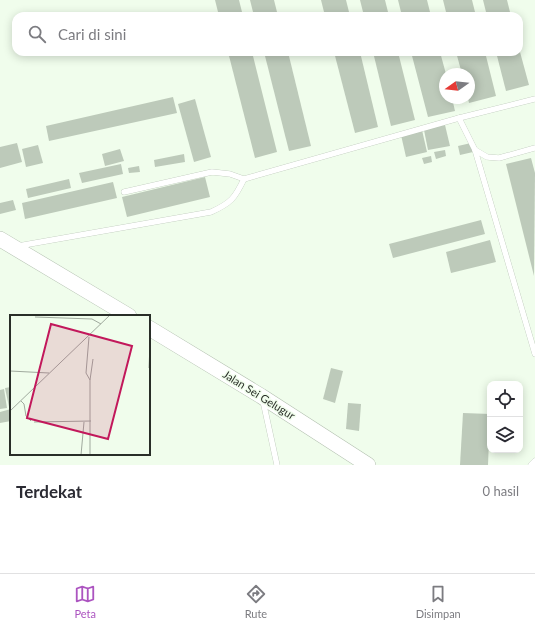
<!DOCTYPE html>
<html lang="id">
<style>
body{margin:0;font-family:Lato,sans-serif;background:#f7f7f7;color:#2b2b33}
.controls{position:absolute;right:12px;bottom:12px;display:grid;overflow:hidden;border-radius:8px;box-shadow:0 2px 10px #0003}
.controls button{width:36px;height:36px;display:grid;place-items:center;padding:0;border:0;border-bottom:1px solid #e1e1e2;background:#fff;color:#2b2b33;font:20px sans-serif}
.compass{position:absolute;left:439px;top:68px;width:36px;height:36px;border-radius:50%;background:#fff;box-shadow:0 2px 10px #0003;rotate:255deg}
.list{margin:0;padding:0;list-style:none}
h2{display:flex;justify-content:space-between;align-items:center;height:52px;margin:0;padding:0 16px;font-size:17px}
h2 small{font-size:13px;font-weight:400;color:#7c7c81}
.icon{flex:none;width:22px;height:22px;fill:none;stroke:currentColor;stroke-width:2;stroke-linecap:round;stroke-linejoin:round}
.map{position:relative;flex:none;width:535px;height:465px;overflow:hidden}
.search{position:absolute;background:#fff;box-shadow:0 2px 10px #0003;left:12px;right:12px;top:12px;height:44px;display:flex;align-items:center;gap:10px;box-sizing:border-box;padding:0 14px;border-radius:12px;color:#7c7c81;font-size:15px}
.sheet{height:108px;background:#fff}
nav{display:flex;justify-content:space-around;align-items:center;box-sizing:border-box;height:56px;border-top:1px solid #e1e1e2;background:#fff;font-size:11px;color:#7c7c81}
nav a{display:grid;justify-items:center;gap:2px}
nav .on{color:#ac54c0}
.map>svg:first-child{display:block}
.building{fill:#bdcaba}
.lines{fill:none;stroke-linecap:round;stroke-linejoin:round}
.service-casing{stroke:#b2bfaf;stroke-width:6}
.secondary-casing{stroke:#b2bfaf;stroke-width:16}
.service{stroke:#fff;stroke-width:5.5}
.secondary{stroke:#fff;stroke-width:15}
.labels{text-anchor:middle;stroke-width:3;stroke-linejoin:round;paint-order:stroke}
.street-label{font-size:11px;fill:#292e28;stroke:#f0fdec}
.inset-road{fill:none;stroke:#a0aa9e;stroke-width:1}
.view{fill:#c2185b;fill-opacity:0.15;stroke:#c2185b;stroke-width:2}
.inset-edge{fill:none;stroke:#292e28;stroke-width:2}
</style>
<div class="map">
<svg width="535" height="465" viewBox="0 0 535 465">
<rect width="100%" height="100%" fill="#f0fdec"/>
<g class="building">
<polygon points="215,0 239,0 243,16 219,16"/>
<polygon points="250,0 274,0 278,16 254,16"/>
<polygon points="321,0 346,0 350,16 325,16"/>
<polygon points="360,0 385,0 389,16 364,16"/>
<polygon points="398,0 427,0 431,16 402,16"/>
<polygon points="443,0 472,0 476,16 447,16"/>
<polygon points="483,0 507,0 511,16 487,16"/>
<polygon points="228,52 252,52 277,152 255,158"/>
<polygon points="264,52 288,52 311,146 289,151"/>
<polygon points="334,52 360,52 378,127 355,133"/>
<polygon points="373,52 398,52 415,120 391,126"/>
<polygon points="411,52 440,52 446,74 445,98 452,98 455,111 428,117"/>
<polygon points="456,52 485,52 496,96 469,103 468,98 469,98 469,74 462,74"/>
<polygon points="496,52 520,52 529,85 506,91"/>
<polygon points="173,97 177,113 49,141 46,126"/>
<polygon points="195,99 211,157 194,162 178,104"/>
<polygon points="445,125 450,146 428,150 424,130"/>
<polygon points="422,130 427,152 406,157 401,135"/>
<polygon points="17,143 22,162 0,168 0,147"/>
<polygon points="471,143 473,152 460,155 458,146"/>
<polygon points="38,145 43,163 26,167 22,149"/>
<polygon points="120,149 124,161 105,166 102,154"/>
<polygon points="445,150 446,156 436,159 434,152"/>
<polygon points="184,154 185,162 155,167 154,160"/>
<polygon points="431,156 432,162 424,164 422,158"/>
<polygon points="531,158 535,173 534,276 506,164"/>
<polygon points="121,164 123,174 82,183 79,173"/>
<polygon points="139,166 140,172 129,173 128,168"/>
<polygon points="205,177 210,197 127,217 122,197"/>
<polygon points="69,179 71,188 28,198 26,189"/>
<polygon points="113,182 117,198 25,219 22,203"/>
<polygon points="13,200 16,210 0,214 0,203"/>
<polygon points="481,220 485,234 393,258 389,244"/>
<polygon points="490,240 496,262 451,273 446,252"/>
<polygon points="331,368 343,371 335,403 323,399"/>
<polygon points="11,387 11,407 9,407 5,388"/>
<polygon points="4,389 7,408 0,409 0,390"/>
<polygon points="348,403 361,404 359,431 346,429"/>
<polygon points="11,409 11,421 0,423 0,412"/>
<polygon points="463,413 490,414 488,465 460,465"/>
</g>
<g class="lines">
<defs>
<g id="service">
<polyline points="459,118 475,150 535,354"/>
<polyline points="475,150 487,157 499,158 535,148"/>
<polyline points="124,192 212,172 230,174 244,179"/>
<path d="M18 246 211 212C231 203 235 198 244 179L459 118 535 99"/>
<polyline points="263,401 277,465"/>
<polyline points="531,465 535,461"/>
</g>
<g id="secondary">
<polyline points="0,239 129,316"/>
<polyline points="149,328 261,396 368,465"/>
</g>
</defs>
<use href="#service" class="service-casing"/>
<use href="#secondary" class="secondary-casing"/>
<use href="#service" class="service"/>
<use href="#secondary" class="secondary"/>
</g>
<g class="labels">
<g class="street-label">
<text transform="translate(259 395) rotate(32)" y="4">Jalan Sei Gelugur</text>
</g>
</g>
<g transform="translate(10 315)">
<rect width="140" height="140" fill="#f0fdec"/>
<path class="inset-road" d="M25 2 82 4 91 9M79 22 76 58 80 65V140M139 53 140 30M0 56 39 58M80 65 83 44M11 86 14 89 16 101 21 106M0 96 100 0M24 107 81 106M71 140 74 107"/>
<path class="view" d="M41 9 122 31 98 124 17 103Z"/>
<rect width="140" height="140" class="inset-edge"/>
</g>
</svg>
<div class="controls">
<button><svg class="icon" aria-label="locate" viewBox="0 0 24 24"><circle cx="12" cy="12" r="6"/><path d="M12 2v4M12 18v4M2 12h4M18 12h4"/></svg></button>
<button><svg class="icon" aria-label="layers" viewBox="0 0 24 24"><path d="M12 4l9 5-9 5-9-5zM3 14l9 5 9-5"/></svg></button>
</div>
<svg class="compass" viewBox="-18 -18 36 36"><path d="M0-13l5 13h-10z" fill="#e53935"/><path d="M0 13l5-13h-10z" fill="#7c7c81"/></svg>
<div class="search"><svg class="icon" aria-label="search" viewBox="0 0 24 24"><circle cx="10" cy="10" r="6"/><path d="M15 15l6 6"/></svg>Cari di sini</div>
</div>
<section class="sheet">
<h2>Terdekat<small>0 hasil</small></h2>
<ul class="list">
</ul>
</section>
<nav>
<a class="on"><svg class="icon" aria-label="map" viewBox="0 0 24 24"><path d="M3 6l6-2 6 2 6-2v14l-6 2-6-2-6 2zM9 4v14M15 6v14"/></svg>Peta</a>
<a><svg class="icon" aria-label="directions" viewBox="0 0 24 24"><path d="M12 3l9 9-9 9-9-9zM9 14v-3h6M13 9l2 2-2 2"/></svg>Rute</a>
<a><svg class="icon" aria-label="saved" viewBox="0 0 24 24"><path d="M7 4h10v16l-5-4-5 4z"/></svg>Disimpan</a>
</nav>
